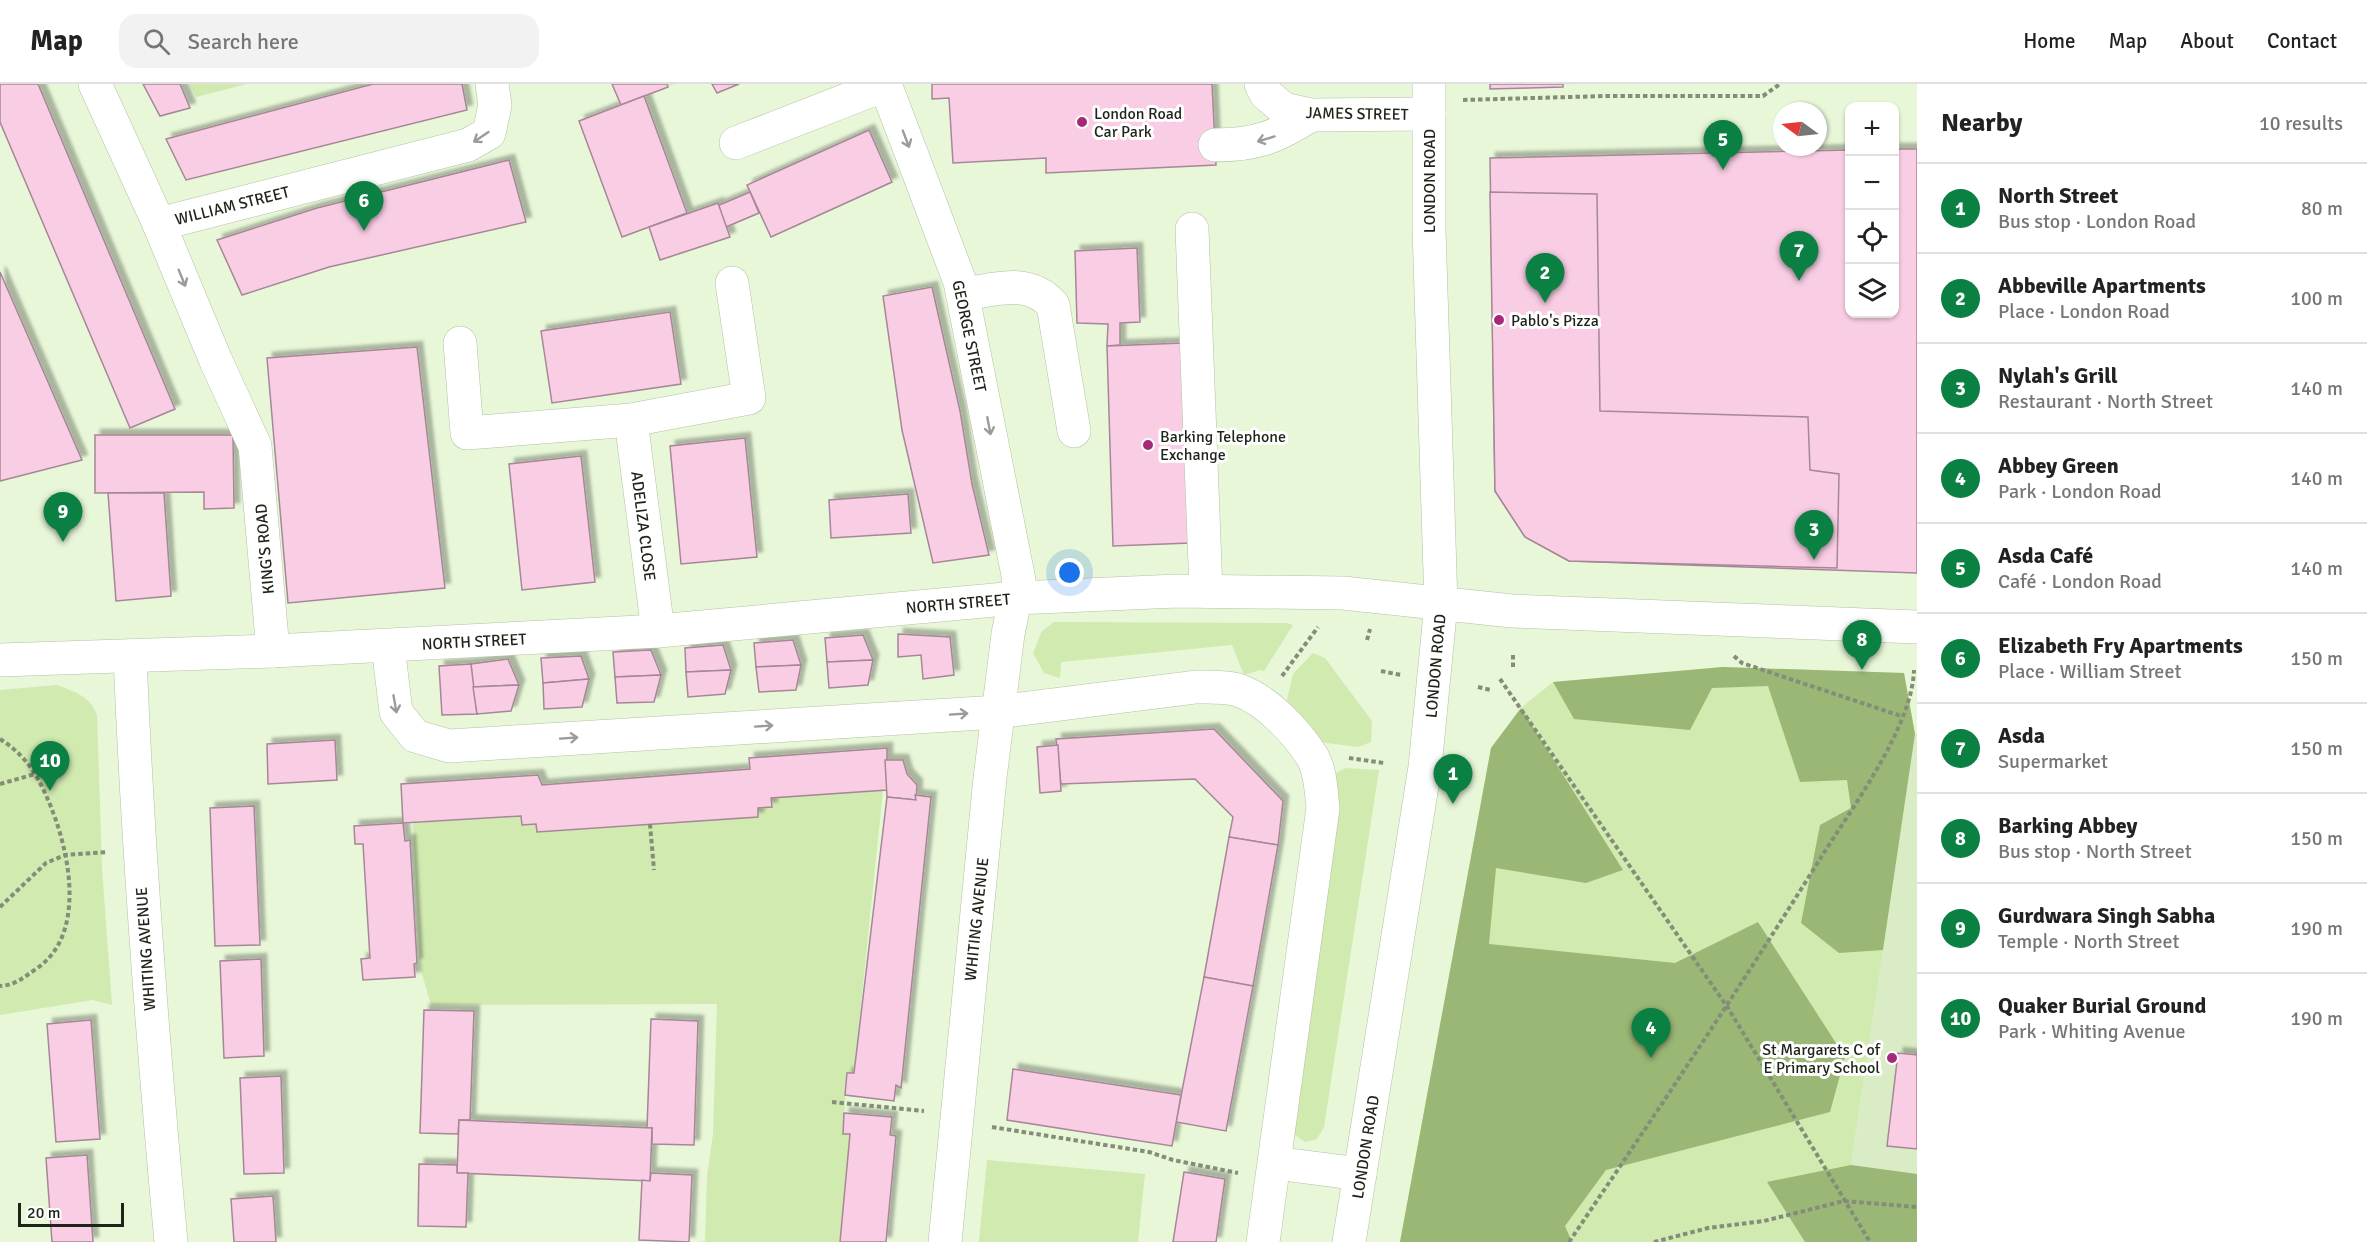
<!DOCTYPE html>
<meta charset="utf-8">
<style>
body{margin:0;font-family:Signika,sans-serif;background:#f2f2f2;color:#222}
.controls{position:absolute;right:18px;top:18px;display:grid;overflow:hidden;border-radius:12px;box-shadow:0 2px 4px #0004}
.controls button{width:54px;height:54px;display:grid;place-items:center;padding:0;border:0;border-bottom:2px solid #e0e0e0;background:#fff;color:#222;font:30px sans-serif}
.compass{position:absolute;left:1773px;top:18px;width:54px;height:54px;border-radius:50%;background:#fff;box-shadow:0 2px 4px #0004;rotate:285deg}
.scale{position:absolute;left:18px;bottom:15px;width:106px;box-sizing:border-box;padding-left:6px;border:3px solid #1f2419;border-top:0;font-size:16px;line-height:21px;white-space:nowrap;color:#1f2419;-webkit-text-stroke:4px #fff;paint-order:stroke}
.you{position:absolute;left:1070px;top:489px;width:21px;height:21px;margin:-15px;border:4px solid #fff;border-radius:50%;background:#1a73e8;box-shadow:0 0 0 9px #1a73e833}
.badge{display:grid;place-items:center;width:39px;height:39px;border-radius:50%;background:#0b8043;color:#fff;font-size:20px;font-weight:700}
.pin{position:absolute;translate:-50% -50px;filter:drop-shadow(0 2px 3px #0008)}
.pin::after{content:'';position:absolute;top:32px;width:21px;height:18px;background:inherit;clip-path:polygon(0 0,100% 0,50% 100%)}
.list{margin:0;padding:0;list-style:none}
h2{display:flex;justify-content:space-between;align-items:center;height:78px;margin:0;padding:0 24px;font-size:26px}
h2 small{font-size:20px;font-weight:400;color:#767676}
.list li{display:grid;grid-template-columns:39px 1fr auto;gap:18px;align-items:center;box-sizing:border-box;height:90px;padding:0 24px;border-top:2px solid #e0e0e0}
.list b{display:block;font-size:22px;white-space:nowrap}
.list p{margin:0;font-size:20px;white-space:nowrap;color:#767676}
.list em{font-size:20px;font-style:normal;color:#767676}
.icon{flex:none;width:33px;height:33px;fill:none;stroke:currentColor;stroke-width:2;stroke-linecap:round;stroke-linejoin:round}
.map{position:relative;flex:none;width:1917px;height:1158px;overflow:hidden}
header{display:flex;align-items:center;gap:36px;box-sizing:border-box;height:84px;padding:0 30px;background:#fff;border-bottom:2px solid #e0e0e0}
header strong{font-size:28px}
nav{display:flex;gap:33px;margin-inline-start:auto;font-size:21px}
.search{width:420px;height:54px;background:#f2f2f2;display:flex;align-items:center;gap:15px;box-sizing:border-box;padding:0 21px;border-radius:18px;color:#767676;font-size:22px}
main{display:flex}
aside{flex:1;background:#fff}
.map>svg:first-child{display:block}
.built{fill:#daecc6}
.green{fill:#d0eab0}
.forest{fill:#9ab775}
.building{fill:#f9cee4;stroke:#a58797;stroke-width:1.5;filter:url(#shadow)}
.lines{fill:none;stroke-linecap:round;stroke-linejoin:round}
.minor-casing{stroke:#b3c1a4;stroke-width:34}
.path{stroke:#838d78;stroke-width:4;stroke-dasharray:4.5 3;stroke-linecap:butt}
.minor{stroke:#fff;stroke-width:33}
.oneway{stroke:#9a9c98}
.poi-dot{fill:#a62879;stroke:#fff;stroke-width:2}
.labels{text-anchor:middle;stroke-width:6;stroke-linejoin:round;paint-order:stroke}
.poi-label{font-size:16px;fill:#1f2419;stroke:#fff;text-anchor:start}
.street-label{font-size:16px;fill:#1f2419;stroke:#fff}
</style>
<header>
<strong>Map</strong>
<div class="search"><svg class="icon" aria-label="search" viewBox="0 0 24 24"><circle cx="10" cy="10" r="6"/><path d="M15 15l6 6"/></svg>Search here</div>
<nav><a>Home</a><a>Map</a><a>About</a><a>Contact</a></nav>
</header>
<main>
<div class="map">
<svg width="1917" height="1158" viewBox="0 0 1917 1158">
<defs>
<filter id="shadow"><feDropShadow dx="5.5" dy="-5.5" stdDeviation="1.5" flood-color="#0004"/></filter>
</defs>
<rect width="100%" height="100%" fill="#e8f7d8"/>
<polygon class="built" points="1915,650 1917,650 1917,1090 1851,1081"/>
<g class="green">
<polygon points="190,0 247,0 196,13"/>
<polygon points="1054,538 1287,539 1293,541 1264,587 1260,586 1244,591 1232,561 1061,578 1060,594 1044,589 1033,569 1042,547"/>
<polygon points="1313,569 1325,574 1372,637 1371,658 1358,663 1312,657 1285,624 1293,590"/>
<polygon points="1723,583 1904,589 1915,650 1851,1081 1917,1090 1917,1158 1400,1158 1491,664 1521,624 1553,598"/>
<path d="M57 601C75 608 90 612 97 631L102 784 112 921 93 916 0 931V606Z"/>
<polygon points="1346,684 1379,686 1324,1043 1317,1055 1305,1058 1295,1051 1295,1041 1333,700 1336,689"/>
<polygon points="883,706 854,989 847,989 843,1049 850,1050 840,1158 700,1158 705,1157 707,1092 713,1050 717,920 431,921 420,883 413,739 521,732 536,740 537,748 758,733 758,724 771,723 771,714"/>
<polygon points="987,1076 1145,1090 1138,1158 979,1158"/>
</g>
<g class="forest">
<polygon points="1723,583 1904,589 1915,650 1883,866 1839,869 1801,839 1820,741 1851,724 1847,696 1800,698 1768,602 1712,604 1690,646 1574,635 1553,598"/>
<polygon points="1521,624 1623,786 1586,799 1496,784 1489,860 1675,879 1758,838 1845,973 1830,1028 1606,1086 1565,1142 1572,1158 1400,1158 1491,664"/>
<polygon points="1851,1081 1917,1090 1917,1158 1805,1158 1767,1098"/>
</g>
<g class="building">
<polygon points="0,0 38,0 175,325 130,344 0,38"/>
<polygon points="143,0 180,0 190,24 160,32"/>
<polygon points="373,0 462,0 467,26 186,96 166,55"/>
<polygon points="612,0 667,0 668,3 621,21"/>
<polygon points="712,0 739,0 717,9"/>
<polygon points="932,0 1212,0 1216,81 1046,89 1046,74 953,79 949,14 932,15"/>
<polygon points="1490,0 1563,0 1563,3 1490,5"/>
<polygon points="644,12 687,129 622,153 579,37"/>
<polygon points="869,46 892,98 771,153 747,101"/>
<polygon points="1894,65 1917,65 1917,489 1569,477 1525,453 1495,407 1490,74 1850,66 1850,230 1894,230"/>
<polygon points="509,76 526,138 329,183 242,211 217,156 317,124"/>
<polygon points="750,108 759,129 726,143 717,122"/>
<polygon points="1490,108 1597,110 1600,327 1808,333 1810,386 1839,390 1837,484 1569,477 1525,453 1495,407"/>
<polygon points="718,119 730,153 660,176 649,143"/>
<polygon points="1137,164 1140,238 1120,239 1120,261 1107,262 1108,240 1077,239 1075,167"/>
<polygon points="0,188 82,376 0,397"/>
<polygon points="932,203 960,327 972,400 989,471 933,479 902,346 883,212"/>
<polygon points="670,228 681,300 552,319 541,247"/>
<polygon points="1184,259 1190,459 1113,462 1107,262"/>
<polygon points="417,263 445,504 288,519 267,274"/>
<polygon points="95,351 233,351 234,424 204,425 204,408 95,409"/>
<polygon points="745,354 757,473 681,480 670,362"/>
<polygon points="581,372 595,498 522,506 509,380"/>
<polygon points="108,409 164,409 171,512 116,517"/>
<polygon points="908,410 911,449 831,454 829,416"/>
<polygon points="898,550 950,553 954,591 923,595 921,571 898,573"/>
<polygon points="863,551 873,576 827,578 825,554"/>
<polygon points="793,556 801,581 756,583 754,559"/>
<polygon points="723,561 731,586 686,588 685,564"/>
<polygon points="651,566 661,591 615,593 613,568"/>
<polygon points="581,572 589,595 543,599 541,574"/>
<polygon points="508,575 519,601 473,603 471,580"/>
<polygon points="873,576 868,601 829,604 827,578"/>
<polygon points="471,580 477,630 442,631 439,582"/>
<polygon points="801,581 796,606 759,608 756,583"/>
<polygon points="731,586 725,610 688,613 686,588"/>
<polygon points="661,591 654,618 617,619 615,593"/>
<polygon points="589,595 582,623 544,625 543,599"/>
<polygon points="519,601 511,627 477,630 473,603"/>
<polygon points="1214,645 1283,717 1278,761 1229,753 1233,733 1195,695 1061,700 1056,655"/>
<polygon points="335,656 337,696 268,700 267,660"/>
<polygon points="1058,661 1061,707 1040,709 1037,663"/>
<polygon points="887,664 887,706 771,714 772,723 758,724 758,733 537,748 536,740 522,741 521,732 403,739 401,700 538,691 542,701 750,685 749,674"/>
<polygon points="885,676 903,676 907,690 917,701 916,716 887,713"/>
<polygon points="915,711 931,713 901,1004 896,1001 894,1017 845,1011 847,989 854,989 887,713 916,716"/>
<polygon points="254,722 260,861 215,862 210,724"/>
<polygon points="403,739 405,757 410,756 417,879 414,880 415,893 363,896 361,875 370,874 363,760 355,760 354,742"/>
<polygon points="1229,753 1278,761 1253,902 1204,893"/>
<polygon points="261,875 264,972 224,974 220,877"/>
<polygon points="1204,893 1253,902 1226,1047 1176,1038"/>
<polygon points="424,926 474,927 470,1036 459,1036 458,1050 420,1049"/>
<polygon points="651,935 698,937 694,1061 652,1060 652,1044 647,1044"/>
<polygon points="91,936 100,1055 56,1058 47,940"/>
<polygon points="1917,968 1917,1065 1887,1062 1898,969 1917,971"/>
<polygon points="1013,985 1181,1011 1172,1062 1007,1036"/>
<polygon points="281,992 284,1089 244,1090 240,994"/>
<polygon points="844,1029 892,1033 890,1051 896,1052 886,1158 840,1158 850,1050 843,1050"/>
<polygon points="459,1036 652,1044 650,1097 457,1089"/>
<polygon points="87,1071 93,1158 52,1158 46,1074"/>
<polygon points="419,1080 457,1081 457,1089 468,1089 466,1143 418,1142"/>
<polygon points="1184,1088 1225,1095 1216,1158 1173,1158"/>
<polygon points="651,1089 692,1091 689,1158 639,1156 642,1096 650,1097"/>
<polygon points="273,1112 276,1158 234,1158 231,1115"/>
</g>
<g class="lines">
<defs>
<g id="minor">
<polyline points="95,0 159,140 216,277 255,362 273,567"/>
<polyline points="885,0 960,198 1019,496 1008,550 990,694 945,1158"/>
<polyline points="1261,0 1266,10 1284,25 1311,31 1429,30"/>
<polyline points="736,59 885,1"/>
<path d="M1215 61C1257 61 1276 53 1311 31"/>
<polyline points="159,140 468,61 489,49 495,21 492,0"/>
<polyline points="1192,145 1206,507"/>
<path d="M963 210C997 206 1028 193 1053 221L1074 347"/>
<polyline points="460,259 467,349 631,336 749,314 732,199"/>
<polyline points="631,336 658,547"/>
<path d="M388 562 396 628 415 652 449 662 998 628 1196 603C1210 603 1224 602 1238 606 1267 616 1297 648 1313 674 1321 689 1321 708 1323 724L1263 1158"/>
<path d="M130 572C138 768 153 963 171 1158"/>
<polyline points="0,576 273,567 658,547 1016,514 1177,507 1343,509 1512,527 1917,543"/>
<polyline points="1275,1079 1360,1090"/>
<polyline points="1349,1158 1425,683 1441,520 1429,145 1429,0"/>
</g>
</defs>
<use href="#minor" class="minor-casing"/>
<g class="path">
<polyline points="1463,16 1606,12 1763,12 1780,0"/>
<polyline points="1367,556 1370,545"/>
<polyline points="1513,571 1513,586"/>
<polyline points="1734,572 1742,579 1901,632"/>
<polyline points="1381,587 1401,591"/>
<polyline points="1282,592 1318,543"/>
<polyline points="1500,595 1728,924 1870,1158"/>
<polyline points="1478,603 1491,606"/>
<path d="M0 655C14 664 26 675 35 690 64 739 95 846 36 885 24 893 16 901 0 902"/>
<polyline points="1349,674 1384,679"/>
<polyline points="0,700 35,690"/>
<polyline points="650,740 654,786"/>
<polyline points="0,823 46,779 65,771 107,768"/>
<polyline points="832,1018 924,1027"/>
<polyline points="992,1043 1149,1068 1173,1076 1238,1089"/>
<path d="M1569 1158C1655 1031 1739 905 1820 775 1851 725 1912 644 1914 586"/>
<polyline points="1654,1158 1708,1144 1764,1137 1844,1117 1917,1123"/>
</g>
<use href="#minor" class="minor"/>
</g>
<defs><path id="oneway-shaft" d="M-6 0H5M1.5-3L5.5 0L1.5 3" fill="none" stroke-width="1.6" stroke-linecap="round" stroke-linejoin="round" transform="scale(1.5)"/></defs>
<g class="oneway">
<use href="#oneway-shaft" transform="translate(481 53) rotate(146)"/>
<use href="#oneway-shaft" transform="translate(906 55) rotate(69)"/>
<use href="#oneway-shaft" transform="translate(1266 55) rotate(163)"/>
<use href="#oneway-shaft" transform="translate(182 194) rotate(68)"/>
<use href="#oneway-shaft" transform="translate(989 342) rotate(79)"/>
<use href="#oneway-shaft" transform="translate(395 620) rotate(80)"/>
<use href="#oneway-shaft" transform="translate(959 630) rotate(-4)"/>
<use href="#oneway-shaft" transform="translate(764 642) rotate(-4)"/>
<use href="#oneway-shaft" transform="translate(569 654) rotate(-4)"/>
</g>
<g class="poi-dot">
<circle cx="1082" cy="38" r="6"/>
<circle cx="1499" cy="236" r="6"/>
<circle cx="1148" cy="361" r="6"/>
<circle cx="1892" cy="974" r="6"/>
</g>
<g class="labels">
<g class="poi-label">
<text x="1094" y="35">London Road<tspan x="1094" dy="18">Car Park</tspan></text>
<text x="1511" y="242">Pablo's Pizza</text>
<text x="1160" y="358">Barking Telephone<tspan x="1160" dy="18">Exchange</tspan></text>
<text x="1880" y="971" text-anchor="end">St Margarets C of<tspan x="1880" dy="18">E Primary School</tspan></text>
</g>
<g class="street-label">
<text transform="translate(1357 29) rotate(1)" y="6">JAMES STREET</text>
<text transform="translate(1429 97) rotate(-90)" y="6">LONDON ROAD</text>
<text transform="translate(232 121) rotate(-14)" y="6">WILLIAM STREET</text>
<text transform="translate(970 252) rotate(78)" y="6">GEORGE STREET</text>
<text transform="translate(644 442) rotate(83)" y="6">ADELIZA CLOSE</text>
<text transform="translate(264 465) rotate(-95)" y="6">KING'S ROAD</text>
<text transform="translate(958 519) rotate(-5)" y="6">NORTH STREET</text>
<text transform="translate(474 557) rotate(-3)" y="6">NORTH STREET</text>
<text transform="translate(1435 582) rotate(-85)" y="6">LONDON ROAD</text>
<text transform="translate(976 835) rotate(-84)" y="6">WHITING AVENUE</text>
<text transform="translate(145 865) rotate(-94)" y="6">WHITING AVENUE</text>
<text transform="translate(1365 1063) rotate(-81)" y="6">LONDON ROAD</text>
</g>
</g>
</svg>
<div class="controls">
<button>+</button>
<button>−</button>
<button><svg class="icon" aria-label="locate" viewBox="0 0 24 24"><circle cx="12" cy="12" r="6"/><path d="M12 2v4M12 18v4M2 12h4M18 12h4"/></svg></button>
<button><svg class="icon" aria-label="layers" viewBox="0 0 24 24"><path d="M12 4l9 5-9 5-9-5zM3 14l9 5 9-5"/></svg></button>
</div>
<svg class="compass" viewBox="-18 -18 36 36"><path d="M0-13l5 13h-10z" fill="#e53935"/><path d="M0 13l5-13h-10z" fill="#767676"/></svg>
<div class="scale">20 m</div>
<div class="you"></div>
<div class="pin badge" style="left:1453px;top:720px">1</div>
<div class="pin badge" style="left:1545px;top:219px">2</div>
<div class="pin badge" style="left:1814px;top:476px">3</div>
<div class="pin badge" style="left:1651px;top:974px">4</div>
<div class="pin badge" style="left:1723px;top:86px">5</div>
<div class="pin badge" style="left:364px;top:147px">6</div>
<div class="pin badge" style="left:1799px;top:197px">7</div>
<div class="pin badge" style="left:1862px;top:586px">8</div>
<div class="pin badge" style="left:63px;top:458px">9</div>
<div class="pin badge" style="left:50px;top:707px">10</div>
</div>
<aside>
<h2>Nearby<small>10 results</small></h2>
<ul class="list">
<li><span class="badge">1</span><div><b>North Street</b><p>Bus stop · London Road</p></div><em>80 m</em></li>
<li><span class="badge">2</span><div><b>Abbeville Apartments</b><p>Place · London Road</p></div><em>100 m</em></li>
<li><span class="badge">3</span><div><b>Nylah's Grill</b><p>Restaurant · North Street</p></div><em>140 m</em></li>
<li><span class="badge">4</span><div><b>Abbey Green</b><p>Park · London Road</p></div><em>140 m</em></li>
<li><span class="badge">5</span><div><b>Asda Café</b><p>Café · London Road</p></div><em>140 m</em></li>
<li><span class="badge">6</span><div><b>Elizabeth Fry Apartments</b><p>Place · William Street</p></div><em>150 m</em></li>
<li><span class="badge">7</span><div><b>Asda</b><p>Supermarket</p></div><em>150 m</em></li>
<li><span class="badge">8</span><div><b>Barking Abbey</b><p>Bus stop · North Street</p></div><em>150 m</em></li>
<li><span class="badge">9</span><div><b>Gurdwara Singh Sabha</b><p>Temple · North Street</p></div><em>190 m</em></li>
<li><span class="badge">10</span><div><b>Quaker Burial Ground</b><p>Park · Whiting Avenue</p></div><em>190 m</em></li>
</ul>
</aside>
</main>
